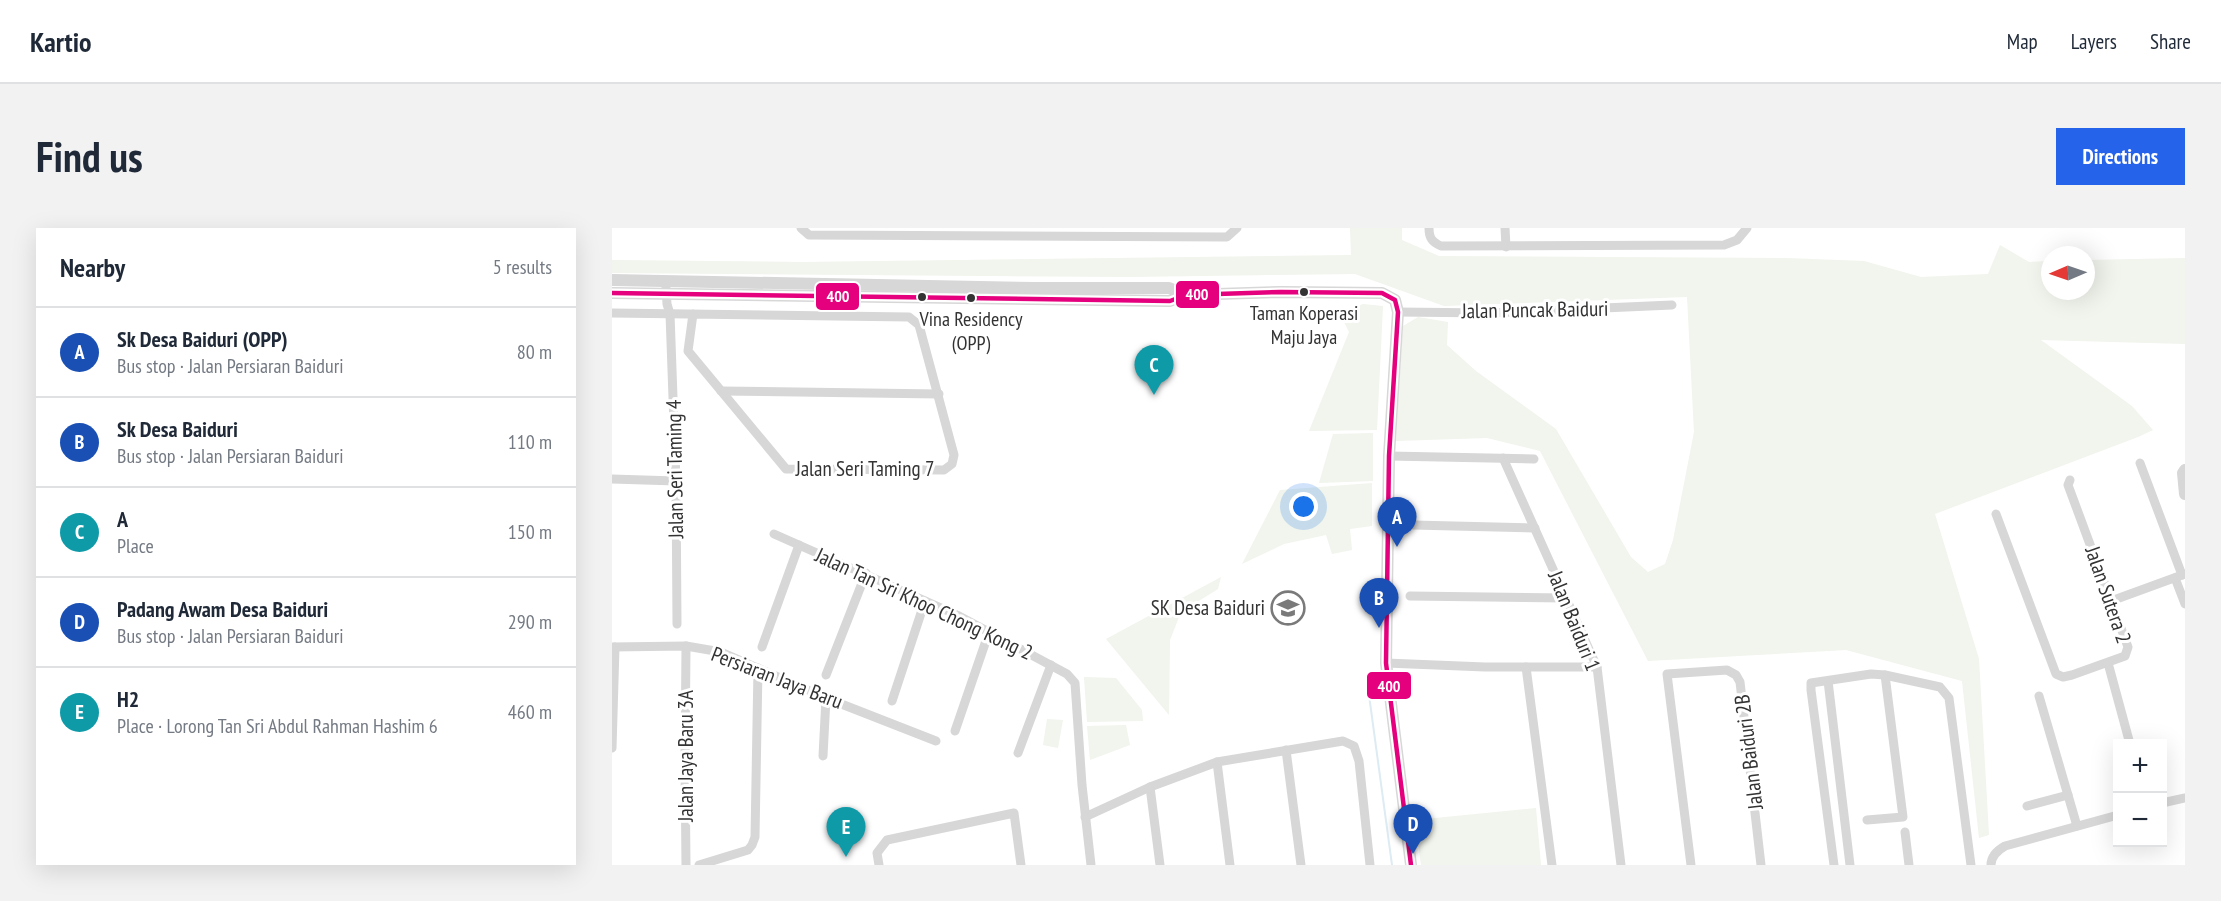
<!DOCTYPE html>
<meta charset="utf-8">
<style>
body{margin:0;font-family:"PT Sans Narrow",sans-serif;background:#f2f2f3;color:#1f2937}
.controls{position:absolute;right:18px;bottom:18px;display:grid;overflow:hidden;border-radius:0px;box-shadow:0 6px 24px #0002}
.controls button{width:54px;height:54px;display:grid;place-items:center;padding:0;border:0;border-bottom:2px solid #e0e1e3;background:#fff;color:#1f2937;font:30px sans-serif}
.compass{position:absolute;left:1429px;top:18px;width:54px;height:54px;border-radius:50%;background:#fff;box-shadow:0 6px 24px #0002;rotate:268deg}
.you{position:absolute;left:692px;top:279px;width:21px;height:21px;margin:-15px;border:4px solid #fff;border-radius:50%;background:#1a73e8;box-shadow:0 0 0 9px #1a73e833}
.badge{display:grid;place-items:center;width:39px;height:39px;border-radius:50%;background:#2563eb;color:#fff;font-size:20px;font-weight:700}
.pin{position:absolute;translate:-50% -50px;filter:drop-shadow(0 2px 3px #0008)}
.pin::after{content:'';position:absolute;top:32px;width:21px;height:18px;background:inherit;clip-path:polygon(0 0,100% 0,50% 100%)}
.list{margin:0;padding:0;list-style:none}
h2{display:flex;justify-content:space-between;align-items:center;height:78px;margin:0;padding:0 24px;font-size:26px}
h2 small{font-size:20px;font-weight:400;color:#747a83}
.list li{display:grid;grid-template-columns:39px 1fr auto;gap:18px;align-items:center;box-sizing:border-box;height:90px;padding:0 24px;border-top:2px solid #e0e1e3}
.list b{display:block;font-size:22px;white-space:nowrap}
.list p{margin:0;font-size:20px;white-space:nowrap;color:#747a83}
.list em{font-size:20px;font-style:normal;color:#747a83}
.map{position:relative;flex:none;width:1573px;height:637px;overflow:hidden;border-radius:0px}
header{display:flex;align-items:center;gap:36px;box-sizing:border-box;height:84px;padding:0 30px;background:#fff;border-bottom:2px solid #e0e1e3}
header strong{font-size:28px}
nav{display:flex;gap:33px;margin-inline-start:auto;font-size:21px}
.intro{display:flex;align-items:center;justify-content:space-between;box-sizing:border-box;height:144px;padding:0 36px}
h1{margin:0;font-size:42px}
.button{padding:15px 27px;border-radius:0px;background:#2563eb;color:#fff;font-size:21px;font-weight:700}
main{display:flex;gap:36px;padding:0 36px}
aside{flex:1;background:#fff;border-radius:0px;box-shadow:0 6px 24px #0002}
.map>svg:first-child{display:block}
.green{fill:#f1f5ed}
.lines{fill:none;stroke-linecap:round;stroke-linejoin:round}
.stream{stroke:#ddebf3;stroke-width:2}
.minor{stroke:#d7d7d7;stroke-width:9}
.tertiary{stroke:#d7d7d7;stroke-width:12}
.bus-1-casing{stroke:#fff;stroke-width:9}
.bus-1{stroke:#e5007d;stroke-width:4.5}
.bus-dot{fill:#333;stroke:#fff;stroke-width:2}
.labels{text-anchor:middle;stroke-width:6;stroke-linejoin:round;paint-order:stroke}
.bus-label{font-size:20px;fill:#333;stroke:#fff}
.street-label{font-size:21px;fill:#333;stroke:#fff}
.poi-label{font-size:21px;fill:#333;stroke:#fff;text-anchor:end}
.line-badge{stroke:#fff;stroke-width:2}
.badge-label{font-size:16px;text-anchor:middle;font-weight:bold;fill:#fff}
</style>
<header>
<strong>Kartio</strong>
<nav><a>Map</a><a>Layers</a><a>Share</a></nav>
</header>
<div class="intro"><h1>Find us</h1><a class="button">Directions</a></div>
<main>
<aside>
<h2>Nearby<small>5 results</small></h2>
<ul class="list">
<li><span class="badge" style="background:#1a4fb4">A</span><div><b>Sk Desa Baiduri (OPP)</b><p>Bus stop · Jalan Persiaran Baiduri</p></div><em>80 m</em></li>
<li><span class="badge" style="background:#1a4fb4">B</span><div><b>Sk Desa Baiduri</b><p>Bus stop · Jalan Persiaran Baiduri</p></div><em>110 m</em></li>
<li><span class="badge" style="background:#0f9aa8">C</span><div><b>A</b><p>Place</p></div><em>150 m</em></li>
<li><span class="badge" style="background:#1a4fb4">D</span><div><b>Padang Awam Desa Baiduri</b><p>Bus stop · Jalan Persiaran Baiduri</p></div><em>290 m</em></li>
<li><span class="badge" style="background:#0f9aa8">E</span><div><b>H2</b><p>Place · Lorong Tan Sri Abdul Rahman Hashim 6</p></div><em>460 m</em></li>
</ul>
</aside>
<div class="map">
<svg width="1573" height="637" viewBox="0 0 1573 637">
<rect width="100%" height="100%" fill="#fff"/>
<g class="green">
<polygon points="738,0 790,0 790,12 827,28 1174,30 1252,33 1309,49 1376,46 1388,17 1417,34 1438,33 1438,63 1474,63 1474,32 1573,30 1573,116 1429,112 1520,178 1541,202 1526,209 1323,286 1367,431 1377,607 1367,610 1350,453 1234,422 1036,433 928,223 875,210 784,213 791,98 806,89 836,94 835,117 864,143 944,201 1019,329 1036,344 1053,336 1061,312 1082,204 1075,69 832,78 743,46 516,49 0,45 0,32 189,34 739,27"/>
<polygon points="751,76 771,78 765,202 697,203 737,104 732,94 734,83"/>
<polygon points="761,205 761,253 707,255 721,206"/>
<polygon points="760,255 760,298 738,301 740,322 720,326 714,307 672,316 630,336 668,262"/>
<polygon points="609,349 606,361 569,384 558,412 557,487 494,411"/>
<polygon points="472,449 504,450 530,482 531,493 475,494"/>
<polygon points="435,491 451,492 446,520 431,517"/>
<polygon points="514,497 518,517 478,532 475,498"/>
<polygon points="924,580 929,637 809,637 803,592"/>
</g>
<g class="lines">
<polyline class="stream" points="757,467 780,637"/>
<g class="minor">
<polyline points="189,0 197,7 615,9 625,0"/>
<path d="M817 0C817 10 820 14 829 18L1112 17 1125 12 1135 0"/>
<polyline points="893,0 894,19"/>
<polyline points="54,60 55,76 58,86 64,253 65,396"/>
<polyline points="786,84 878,85 1060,77"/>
<polyline points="0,85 297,89 307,97 342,227 340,236 332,242 174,241 76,123 81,86"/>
<polyline points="109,163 327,166"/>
<polyline points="777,228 922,231"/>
<polyline points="891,230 985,439 1009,637"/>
<polyline points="1528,235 1570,347"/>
<polyline points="0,251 64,253"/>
<polyline points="1384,286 1444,446 1451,449 1460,447 1513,428 1516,419 1456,257 1458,252"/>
<polyline points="801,297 923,300"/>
<polyline points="162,306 345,387 455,446 463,455 470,557 479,637"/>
<polyline points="1563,350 1573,376"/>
<polyline points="798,368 954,370"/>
<polyline points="1499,373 1573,346"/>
<polyline points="74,418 73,534 74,637"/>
<polyline points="0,419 74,418 109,424 214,470 324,513"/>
<polyline points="150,419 187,317"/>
<polyline points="774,435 873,439 985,439"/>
<polyline points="1496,435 1518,516"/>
<polyline points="914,439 940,637"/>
<polyline points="214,447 254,345"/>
<polyline points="1216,453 1238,637"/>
<polyline points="1427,468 1465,598"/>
<polyline points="280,473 313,373"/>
<polyline points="343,503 377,404"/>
<polyline points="0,520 3,419"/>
<polyline points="674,522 689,637"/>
<polyline points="406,525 439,437"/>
<polyline points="211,528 214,470"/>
<polyline points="605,534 618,637"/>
<polyline points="538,559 548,637"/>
<polyline points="1550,575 1573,570"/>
<polyline points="1415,578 1456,567"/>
<polyline points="473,589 538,559 605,534 731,513 742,518 747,533 758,637"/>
<polyline points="1255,592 1291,589 1273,447"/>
<polyline points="1293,604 1297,637"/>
<polyline points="87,637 136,622 140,617 143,609 146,440"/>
<polyline points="267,637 265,625 275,612 402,585 409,637"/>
<polyline points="1079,637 1055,446 1115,442 1124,447 1128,454 1149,637"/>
<polyline points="1222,637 1199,462 1199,455 1259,446 1273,447 1328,459 1337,470 1359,637"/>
<path d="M1379 637C1379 628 1386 622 1393 618L1506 587"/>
</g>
<g class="tertiary">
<polyline points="0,52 422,60 557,60 574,67"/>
<polyline points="0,65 558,73 574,67 669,64 770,65 783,72 786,84 777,228 774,435 799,637"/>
<polyline points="1573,242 1571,245 1573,266"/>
</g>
<defs>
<polyline id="bus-1" points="0,65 558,73 574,67 669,64 770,65 783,72 786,84 777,228 774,435 799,637"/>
</defs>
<use href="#bus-1" class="bus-1-casing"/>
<use href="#bus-1" class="bus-1"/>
</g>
<defs>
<symbol id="school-ring" viewBox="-11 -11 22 22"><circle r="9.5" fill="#fff" stroke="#7a7a7a" stroke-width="1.5"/><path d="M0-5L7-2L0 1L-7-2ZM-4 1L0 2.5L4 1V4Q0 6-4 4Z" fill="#7a7a7a"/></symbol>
</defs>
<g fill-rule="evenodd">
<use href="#school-ring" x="657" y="361" width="38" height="38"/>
</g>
<g class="bus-dot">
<circle cx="692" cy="64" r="5"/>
<circle cx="310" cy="69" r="5"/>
<circle cx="359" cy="70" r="5"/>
</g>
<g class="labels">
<g class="bus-label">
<text x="692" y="92">Taman Koperasi<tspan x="692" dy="24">Maju Jaya</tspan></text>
<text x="359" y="98">Vina Residency<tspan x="359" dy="24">(OPP)</tspan></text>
</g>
<g class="street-label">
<text transform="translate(923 82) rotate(-1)" y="7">Jalan Puncak Baiduri</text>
<text transform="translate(63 241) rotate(-91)" y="7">Jalan Seri Taming 4</text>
<text x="253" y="248">Jalan Seri Taming 7</text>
<text transform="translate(1496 367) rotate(71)" y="7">Jalan Sutera 2</text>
<text transform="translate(312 376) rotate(25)" y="7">Jalan Tan Sri Khoo Chong Kong 2</text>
<text transform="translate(962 393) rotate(68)" y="7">Jalan Baiduri 1</text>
<text transform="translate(165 450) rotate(21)" y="7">Persiaran Jaya Baru</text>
<text transform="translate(1137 524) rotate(-97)" y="7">Jalan Baiduri 2B</text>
<text transform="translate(74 528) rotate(-90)" y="7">Jalan Jaya Baru 3A</text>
</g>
<g class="poi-label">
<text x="653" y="387">SK Desa Baiduri</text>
</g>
</g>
<g class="line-badge">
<rect x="563" y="52" width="45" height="29" rx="6" fill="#e5007d"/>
<rect x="203" y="54" width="45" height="29" rx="6" fill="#e5007d"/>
<rect x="754" y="443" width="46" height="29" rx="6" fill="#e5007d"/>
</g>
<g class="badge-label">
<text x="585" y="72">400</text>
<text x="226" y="74">400</text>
<text x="777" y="464">400</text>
</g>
</svg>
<div class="controls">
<button>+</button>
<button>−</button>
</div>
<svg class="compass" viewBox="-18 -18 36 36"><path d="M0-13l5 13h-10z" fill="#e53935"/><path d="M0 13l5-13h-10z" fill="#747a83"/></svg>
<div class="you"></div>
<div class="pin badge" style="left:785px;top:319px;background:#1a4fb4">A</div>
<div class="pin badge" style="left:767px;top:400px;background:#1a4fb4">B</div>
<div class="pin badge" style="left:542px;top:167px;background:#0f9aa8">C</div>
<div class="pin badge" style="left:801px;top:626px;background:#1a4fb4">D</div>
<div class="pin badge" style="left:234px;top:629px;background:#0f9aa8">E</div>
</div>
</main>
